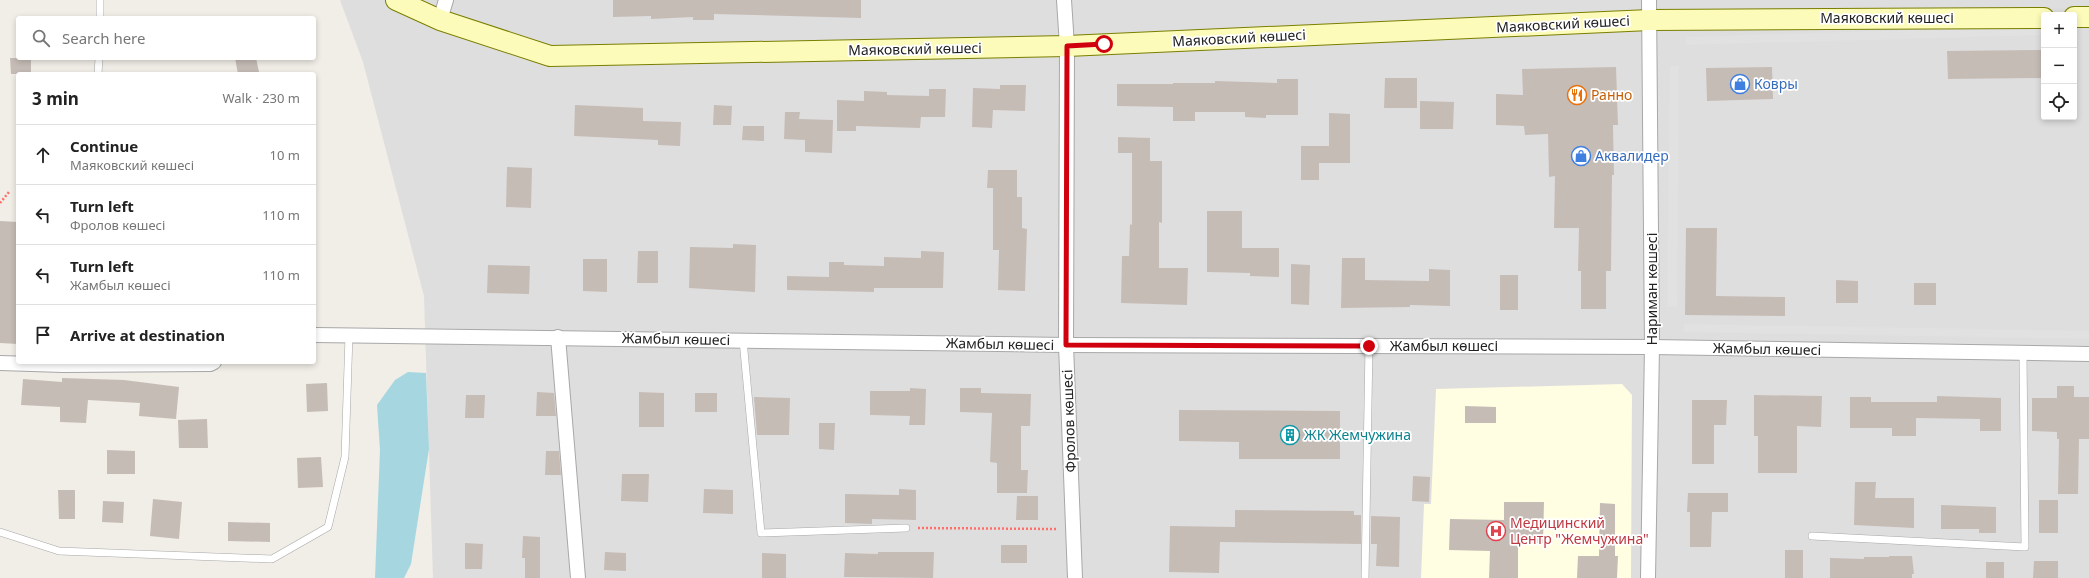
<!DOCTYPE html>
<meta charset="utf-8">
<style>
body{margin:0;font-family:"Noto Sans",sans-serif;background:#f2f2f2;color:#222}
.controls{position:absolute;right:12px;top:12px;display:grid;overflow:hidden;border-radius:4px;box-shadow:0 2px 6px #0003}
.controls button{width:36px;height:36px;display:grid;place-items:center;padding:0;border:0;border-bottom:1px solid #e0e0e0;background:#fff;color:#222;font:20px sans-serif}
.stop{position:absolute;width:12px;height:12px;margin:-9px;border:3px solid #d1000e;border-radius:50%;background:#fff}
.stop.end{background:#d1000e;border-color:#fff;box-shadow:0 1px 4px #0008}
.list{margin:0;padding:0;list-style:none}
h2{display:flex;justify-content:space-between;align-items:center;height:52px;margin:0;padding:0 16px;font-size:17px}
h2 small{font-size:13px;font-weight:400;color:#767676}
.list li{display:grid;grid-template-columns:26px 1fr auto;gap:12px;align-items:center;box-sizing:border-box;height:60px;padding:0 16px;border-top:1px solid #e0e0e0}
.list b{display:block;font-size:15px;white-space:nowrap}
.list p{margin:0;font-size:13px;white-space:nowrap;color:#767676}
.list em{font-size:13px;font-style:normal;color:#767676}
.icon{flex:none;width:22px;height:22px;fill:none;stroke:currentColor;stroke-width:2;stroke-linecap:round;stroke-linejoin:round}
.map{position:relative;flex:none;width:2089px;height:578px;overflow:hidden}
.search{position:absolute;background:#fff;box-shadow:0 2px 6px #0003;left:16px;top:16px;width:300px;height:44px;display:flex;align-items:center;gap:10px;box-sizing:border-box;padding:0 14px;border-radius:4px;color:#767676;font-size:15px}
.panel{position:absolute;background:#fff;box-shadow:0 2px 6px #0003;left:16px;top:72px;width:300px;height:292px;border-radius:4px}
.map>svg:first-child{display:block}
.residential{fill:#dfdede;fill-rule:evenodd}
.education{fill:#fffde2}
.parking{fill:#e1e1e1}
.water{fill:#a6d7e0}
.building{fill:#c6bcb6}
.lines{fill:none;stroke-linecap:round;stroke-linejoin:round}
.lane-casing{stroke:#a8a8a8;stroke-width:8}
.street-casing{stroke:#a8a8a8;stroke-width:16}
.secondary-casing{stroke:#7a7f00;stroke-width:22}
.path{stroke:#ff6f6a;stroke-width:2.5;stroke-dasharray:2 2;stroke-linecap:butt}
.lane{stroke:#fff;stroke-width:7}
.street{stroke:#fff;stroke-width:14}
.secondary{stroke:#fcfbba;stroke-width:20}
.route{stroke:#d1000e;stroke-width:5}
.labels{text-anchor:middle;stroke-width:3.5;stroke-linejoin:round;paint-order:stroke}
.street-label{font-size:14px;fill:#212121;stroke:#fff}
.shop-label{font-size:14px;fill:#366cbe;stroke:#fff;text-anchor:start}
.food-label{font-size:14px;fill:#c56008;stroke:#fff;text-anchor:start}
.culture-label{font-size:14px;fill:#0d838f;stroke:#fff;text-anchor:start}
.health-label{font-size:14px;fill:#be3a42;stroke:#fff;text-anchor:start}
</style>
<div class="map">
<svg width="2089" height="578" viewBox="0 0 2089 578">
<rect width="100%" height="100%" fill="#f1ede7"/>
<path class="residential" d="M340 0H2089V578H433L424 296 363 62ZM2044 15H2074V117H2044Z"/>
<polygon class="education" points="1622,384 1632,395 1631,578 1421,578 1424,504 1431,504 1436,389"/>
<g class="parking">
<polygon points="2044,26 2044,35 1686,45 1686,37"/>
<polygon points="1670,66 1679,66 1677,307 1667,307"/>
<polygon points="1684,324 2089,331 2089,339 1684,332"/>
</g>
<polygon class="water" points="408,372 426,373 429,449 411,564 404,578 375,578 380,450 377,405 395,380"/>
<g class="building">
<polygon points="613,0 861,0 861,18 714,14 714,20 693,20 693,17 651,19 651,16 613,17"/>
<polygon points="2044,50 2044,78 1948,79 1947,51"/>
<polygon points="10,58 31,58 31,74 11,74"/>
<polygon points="235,58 256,58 259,72 238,74"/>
<polygon points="1616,67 1618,125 1613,125 1614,175 1612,175 1611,271 1606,271 1606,309 1581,309 1581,271 1578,271 1579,228 1554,228 1555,176 1549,177 1548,134 1525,135 1524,126 1496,125 1496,94 1523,95 1522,69"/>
<polygon points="1772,67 1773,99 1707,101 1706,68"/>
<polygon points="1385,78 1417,78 1417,108 1384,108"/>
<polygon points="1277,79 1298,79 1298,115 1266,115 1266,118 1245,117 1245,112 1195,112 1195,121 1173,121 1173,107 1117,106 1117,84 1173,84 1173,83 1215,83 1215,81 1277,83"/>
<polygon points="1000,85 1026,85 1025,111 993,110 992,128 972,127 973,88 1000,89"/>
<polygon points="929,89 946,89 945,117 921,117 920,128 856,126 856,131 837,131 837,100 864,101 864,91 887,92 887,95 929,96"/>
<polygon points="1420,101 1454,102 1453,129 1420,129"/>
<polygon points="575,105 643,108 643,121 681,122 680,146 658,145 658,140 574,136"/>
<polygon points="714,105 732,106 731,125 713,125"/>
<polygon points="785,112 800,112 799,119 833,120 832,153 805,152 805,140 784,139"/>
<polygon points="1329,113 1350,114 1350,163 1319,163 1319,180 1301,180 1301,146 1329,146"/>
<polygon points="743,126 764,126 764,141 742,140"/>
<polygon points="1118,137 1150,138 1150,161 1162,161 1162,223 1159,222 1159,268 1188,268 1187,305 1121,303 1122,256 1129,256 1130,224 1132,225 1132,153 1118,153"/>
<polygon points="507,167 532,168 531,208 506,207"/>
<polygon points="988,170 1017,170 1017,197 1022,197 1022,228 1027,229 1025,291 998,290 999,250 993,250 993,188 987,188"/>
<polygon points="1207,211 1242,211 1242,248 1279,248 1279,277 1250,276 1250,273 1207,272"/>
<polygon points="0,221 18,222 18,344 0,343"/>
<polygon points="1686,228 1717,228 1716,296 1785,297 1785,316 1685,315"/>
<polygon points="733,244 756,245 755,292 689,288 690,247 733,248"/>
<polygon points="638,251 658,251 658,283 637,283"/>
<polygon points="921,251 944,252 943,288 874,288 874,292 787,290 787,276 829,277 829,262 844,262 844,265 884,266 884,257 921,258"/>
<polygon points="1342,258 1365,258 1365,280 1429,281 1429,269 1450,270 1450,306 1410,305 1410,307 1341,308"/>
<polygon points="583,259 607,259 607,292 583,291"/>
<polygon points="1291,264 1310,265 1309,305 1291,304"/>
<polygon points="488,265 530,266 529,294 487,293"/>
<rect x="1500" y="275" width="18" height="35"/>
<polygon points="1836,280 1858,281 1858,303 1836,303"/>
<rect x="1914" y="283" width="22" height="22"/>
<polygon points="62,378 124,380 179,387 176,419 139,416 140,403 88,400 86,423 60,422 60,407 21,405 23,379 62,382"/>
<polygon points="327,383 328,411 307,412 306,384"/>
<polygon points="2057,386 2074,386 2074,397 2089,397 2089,439 2079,439 2078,494 2058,494 2059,439 2057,439 2057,432 2032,431 2032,398 2057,398"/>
<polygon points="910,388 926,389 925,425 909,425 910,416 870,415 870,391 910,391"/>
<polygon points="960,388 981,388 981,393 1031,394 1030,426 1021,426 1021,470 1028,470 1027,493 997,493 997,463 990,462 992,413 960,412"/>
<polygon points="537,392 554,393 556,416 536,416"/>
<polygon points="639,392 664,393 664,427 639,427"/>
<rect x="695" y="393" width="22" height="19"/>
<polygon points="466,395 485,395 484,418 465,418"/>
<polygon points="1754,395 1822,396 1821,427 1797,426 1797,473 1758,473 1758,436 1754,436"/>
<polygon points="1937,396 2001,398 2001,431 1980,431 1980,419 1916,418 1916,436 1892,436 1892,428 1850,428 1850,397 1871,397 1871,402 1937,402"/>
<polygon points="754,397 790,398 789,435 757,435"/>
<polygon points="1692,400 1727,400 1726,425 1714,425 1714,464 1692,464"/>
<polygon points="1465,406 1496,407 1496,423 1465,423"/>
<polygon points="1179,410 1340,411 1340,459 1239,459 1239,442 1179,441"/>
<polygon points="207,419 208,448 179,448 178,420"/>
<polygon points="819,423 835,423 834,450 819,449"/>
<polygon points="107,450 135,451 135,474 107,474"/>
<polygon points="546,451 559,451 561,475 545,475"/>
<polygon points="321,457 323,487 298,488 297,458"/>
<polygon points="622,474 649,474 648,502 621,501"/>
<polygon points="1413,476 1430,477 1429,502 1412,501"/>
<polygon points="1855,482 1876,482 1875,498 1914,498 1914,528 1854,525"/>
<polygon points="704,489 733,490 733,514 703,513"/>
<polygon points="899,489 916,490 916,520 872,519 872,524 845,523 845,494 899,495"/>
<polygon points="58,490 75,490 75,519 59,519"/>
<polygon points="1688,493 1728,493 1728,512 1712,512 1711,547 1690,547 1690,512 1687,512"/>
<polygon points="1017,496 1038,496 1038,520 1016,520"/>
<polygon points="153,499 182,502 179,539 150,536"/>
<rect x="2039" y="500" width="19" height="33"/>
<polygon points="103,501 124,502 123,523 102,522"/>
<polygon points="1504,502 1544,502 1543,543 1518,543 1518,578 1489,578 1490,551 1449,550 1450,519 1504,520"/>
<polygon points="1600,503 1615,504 1615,556 1618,556 1617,578 1577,578 1578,556 1599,556"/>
<polygon points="1941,505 1996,507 1996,533 1979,533 1979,529 1941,529"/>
<polygon points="1235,510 1354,511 1354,515 1361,515 1361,544 1220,542 1219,573 1169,572 1170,526 1235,527"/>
<polygon points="1371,516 1400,517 1399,567 1376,566 1377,544 1371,544"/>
<polygon points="228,522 270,523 270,542 228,541"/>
<polygon points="523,536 540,537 540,578 525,578 525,558 522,558"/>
<polygon points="465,543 483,544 482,569 465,569"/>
<rect x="1001" y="545" width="26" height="18"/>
<rect x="1785" y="550" width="18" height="28"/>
<polygon points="605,552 626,553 626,571 604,570"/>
<polygon points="878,552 934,552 933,578 844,577 845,553 878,554"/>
<polygon points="762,553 786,554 786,578 762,578"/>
<polygon points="1889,556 1912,556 1914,574 1912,574 1912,578 1830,578 1830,558 1864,559 1864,557 1889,557"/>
<polygon points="2034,561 2058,561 2058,578 2033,578"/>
<rect x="1986" y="562" width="18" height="16"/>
</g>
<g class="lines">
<defs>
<g id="lane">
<polyline points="100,18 100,0"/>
<polyline points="98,74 99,58"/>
<polyline points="743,340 761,533 906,528"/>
<polyline points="0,532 59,551 272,559 328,527 345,457 349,335"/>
<polyline points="1812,536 2025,547 2023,353"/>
<polyline points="1365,578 1369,346"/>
</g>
<g id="street">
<polyline points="1064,0 1067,46 1066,345 1075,578"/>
<polyline points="440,20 446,0"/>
<polyline points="314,335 1066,345 1652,347 2089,354"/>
<polyline points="558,337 578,578"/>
<polyline points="0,363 63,365 210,364 214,362"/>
<polyline points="1648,578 1652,347 1649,0"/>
</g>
<g id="secondary">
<polyline points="396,0 440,20 550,56 1067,46 1650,20 2044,18"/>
<polyline points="2074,17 2089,17"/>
</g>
</defs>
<use href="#lane" class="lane-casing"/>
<use href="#street" class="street-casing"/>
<use href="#secondary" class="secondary-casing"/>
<g class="path">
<polyline points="0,203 9,192"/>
<polyline points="918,528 1057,529"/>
</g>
<use href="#lane" class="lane"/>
<use href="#street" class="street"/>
<use href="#secondary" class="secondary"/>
</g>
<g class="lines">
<polyline class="route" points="1104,44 1067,46 1066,345 1369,346"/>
</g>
<defs>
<symbol id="shop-ring" viewBox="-11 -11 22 22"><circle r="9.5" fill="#fff" stroke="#3f7fe0" stroke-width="1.5"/><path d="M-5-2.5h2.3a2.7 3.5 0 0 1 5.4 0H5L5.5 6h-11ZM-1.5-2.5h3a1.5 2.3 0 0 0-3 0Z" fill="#3f7fe0"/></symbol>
<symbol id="restaurant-ring" viewBox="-11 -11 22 22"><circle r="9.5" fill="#fff" stroke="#e8710a" stroke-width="1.5"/><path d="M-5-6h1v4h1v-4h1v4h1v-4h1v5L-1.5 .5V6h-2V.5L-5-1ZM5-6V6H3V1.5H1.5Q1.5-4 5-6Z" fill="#e8710a"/></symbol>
<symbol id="building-ring" viewBox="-11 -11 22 22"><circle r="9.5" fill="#fff" stroke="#0f9aa8" stroke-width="1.5"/><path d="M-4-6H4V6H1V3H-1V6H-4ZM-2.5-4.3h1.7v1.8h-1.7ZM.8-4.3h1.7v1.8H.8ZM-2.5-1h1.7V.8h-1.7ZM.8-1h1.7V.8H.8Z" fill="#0f9aa8"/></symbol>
<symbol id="hospital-ring" viewBox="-11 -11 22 22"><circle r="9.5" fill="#fff" stroke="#e0444e" stroke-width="1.5"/><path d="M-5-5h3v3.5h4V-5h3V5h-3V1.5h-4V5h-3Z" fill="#e0444e"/></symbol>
</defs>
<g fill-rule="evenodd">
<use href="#shop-ring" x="1729" y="73" width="22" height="22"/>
<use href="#restaurant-ring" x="1566" y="84" width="22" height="22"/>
<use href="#shop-ring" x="1570" y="145" width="22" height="22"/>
<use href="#building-ring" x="1279" y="424" width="22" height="22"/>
<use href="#hospital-ring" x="1485" y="520" width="22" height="22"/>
</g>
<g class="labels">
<g class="street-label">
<text x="1887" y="23">Маяковский көшесі</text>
<text transform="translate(1563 24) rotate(-3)" y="5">Маяковский көшесі</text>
<text transform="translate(1239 38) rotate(-3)" y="5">Маяковский көшесі</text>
<text transform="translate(915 49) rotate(-1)" y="5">Маяковский көшесі</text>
<text transform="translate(1652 289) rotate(-90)" y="5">Нариман көшесі</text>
<text transform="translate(676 339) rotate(1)" y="5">Жамбыл көшесі</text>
<text transform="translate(1000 344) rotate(1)" y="5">Жамбыл көшесі</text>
<text x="1444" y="351">Жамбыл көшесі</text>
<text transform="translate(1767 349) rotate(1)" y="5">Жамбыл көшесі</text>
<text transform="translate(1069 421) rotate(-92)" y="5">Фролов көшесі</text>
</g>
<g class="shop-label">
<text x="1754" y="89">Ковры</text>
<text x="1595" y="161">Аквалидер</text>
</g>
<g class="food-label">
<text x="1591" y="100">Ранно</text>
</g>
<g class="culture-label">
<text x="1304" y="440">ЖК Жемчужина</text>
</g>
<g class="health-label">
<text x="1510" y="528">Медицинский<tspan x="1510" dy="16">Центр "Жемчужина"</tspan></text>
</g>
</g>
</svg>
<div class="controls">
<button>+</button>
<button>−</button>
<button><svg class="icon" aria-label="locate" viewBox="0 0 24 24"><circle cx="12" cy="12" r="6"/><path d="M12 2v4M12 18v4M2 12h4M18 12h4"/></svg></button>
</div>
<div class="stop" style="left:1104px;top:44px"></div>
<div class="stop end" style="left:1369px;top:346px"></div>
<div class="search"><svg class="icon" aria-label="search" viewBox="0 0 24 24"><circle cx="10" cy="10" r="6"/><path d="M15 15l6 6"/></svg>Search here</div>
<section class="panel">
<h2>3 min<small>Walk · 230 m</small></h2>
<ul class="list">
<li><svg class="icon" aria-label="ahead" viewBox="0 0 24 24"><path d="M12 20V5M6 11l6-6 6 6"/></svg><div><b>Continue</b><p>Маяковский көшесі</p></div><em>10 m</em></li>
<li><svg class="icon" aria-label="left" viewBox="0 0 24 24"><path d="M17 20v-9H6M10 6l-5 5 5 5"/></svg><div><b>Turn left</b><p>Фролов көшесі</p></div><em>110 m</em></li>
<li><svg class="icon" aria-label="left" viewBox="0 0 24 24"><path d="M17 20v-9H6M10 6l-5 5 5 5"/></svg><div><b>Turn left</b><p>Жамбыл көшесі</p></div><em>110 m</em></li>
<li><svg class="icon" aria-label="arrive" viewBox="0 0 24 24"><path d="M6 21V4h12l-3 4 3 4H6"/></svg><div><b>Arrive at destination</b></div></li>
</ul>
</section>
</div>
